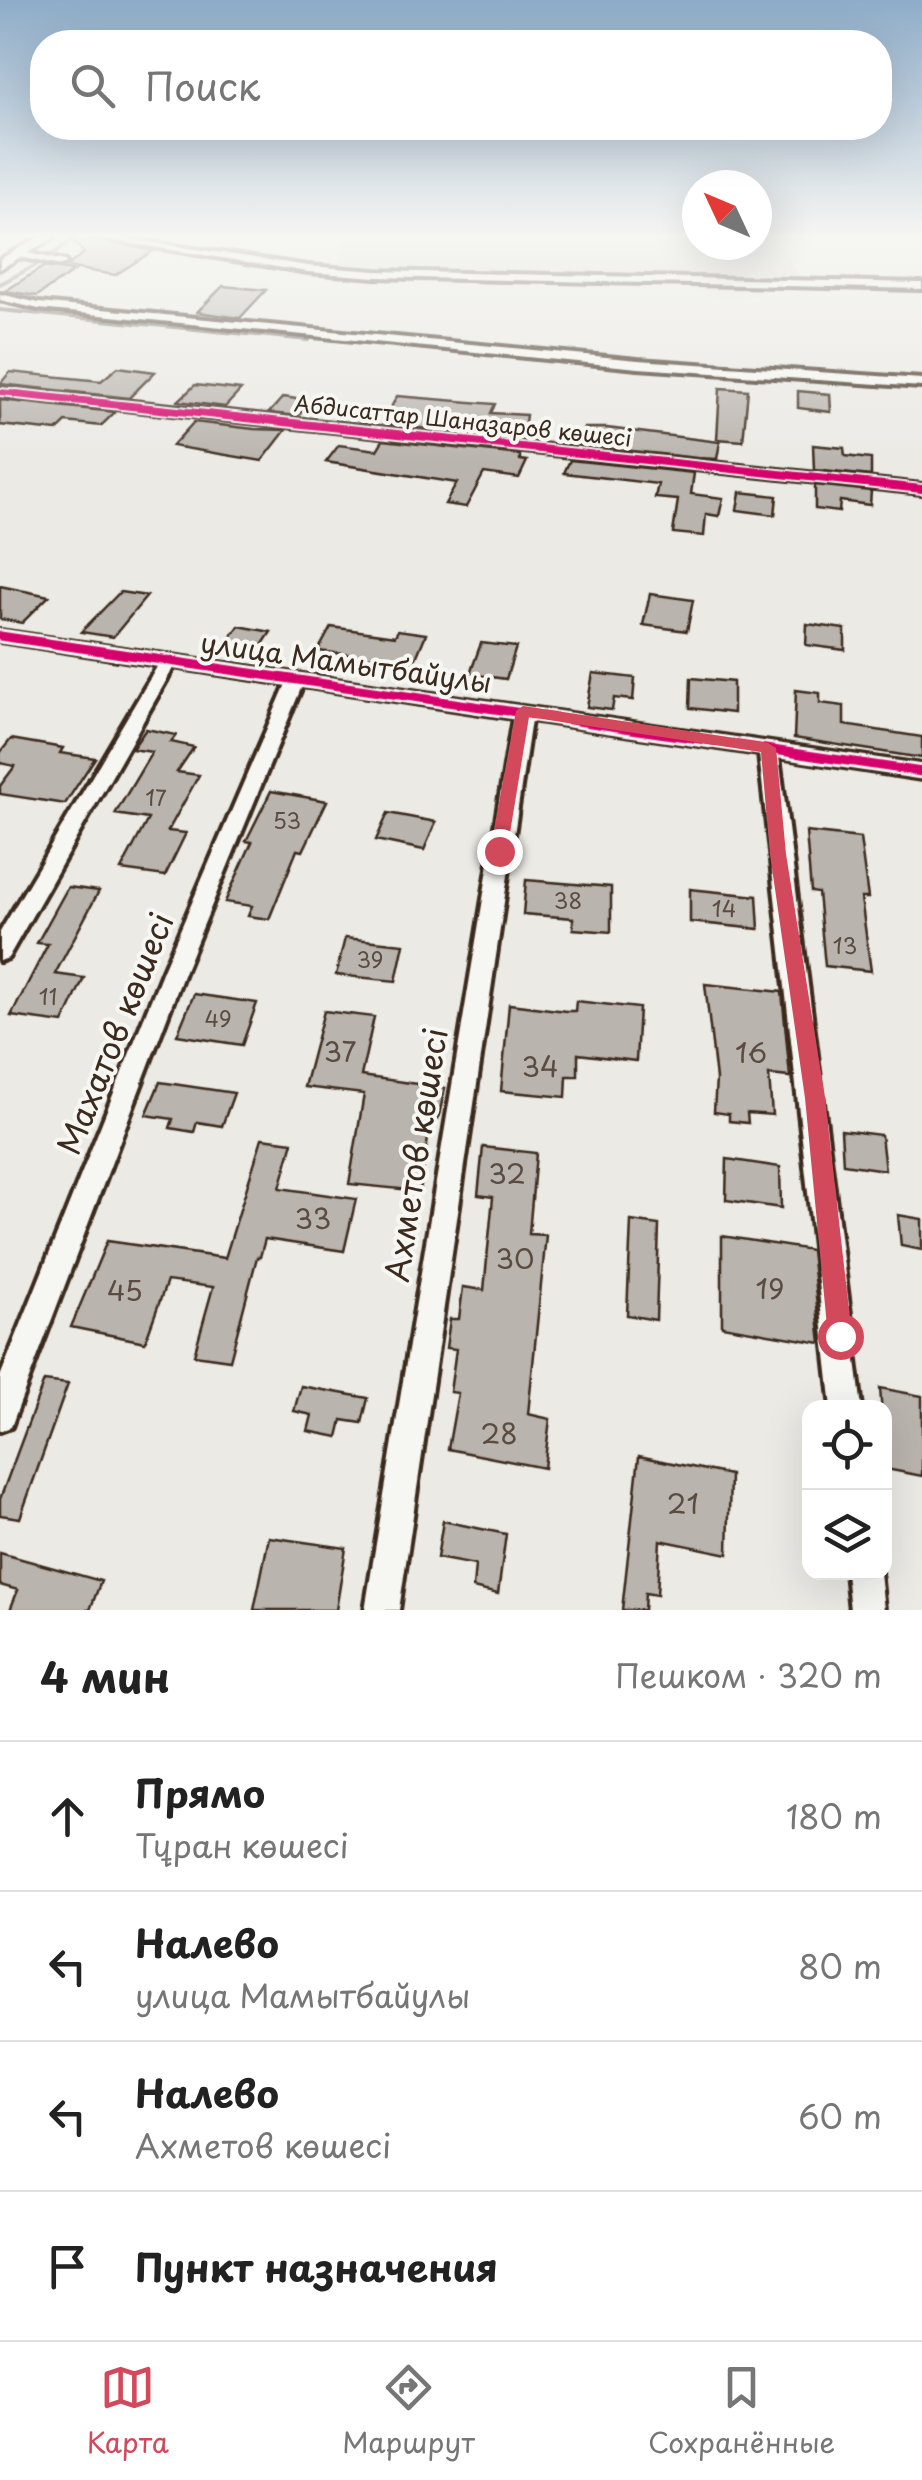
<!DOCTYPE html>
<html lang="ru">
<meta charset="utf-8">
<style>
body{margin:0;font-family:"Playpen Sans",sans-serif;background:#f6f6f6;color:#222}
.controls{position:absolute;right:30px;bottom:30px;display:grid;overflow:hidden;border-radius:20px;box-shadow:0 10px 40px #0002}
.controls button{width:90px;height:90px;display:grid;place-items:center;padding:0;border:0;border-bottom:2px solid #e0e0e0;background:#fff;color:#222;font:50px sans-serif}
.compass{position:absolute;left:682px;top:170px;width:90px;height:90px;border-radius:50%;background:#fff;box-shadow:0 10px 40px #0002;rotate:314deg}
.stop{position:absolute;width:30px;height:30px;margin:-22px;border:8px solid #d1495b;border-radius:50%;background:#fff}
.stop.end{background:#d1495b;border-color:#fff;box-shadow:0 2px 10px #0008}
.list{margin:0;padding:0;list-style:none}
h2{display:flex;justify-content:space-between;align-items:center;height:130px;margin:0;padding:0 40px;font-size:42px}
h2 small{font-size:32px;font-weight:400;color:#767676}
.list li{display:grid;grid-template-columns:65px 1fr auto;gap:30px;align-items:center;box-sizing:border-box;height:150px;padding:0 40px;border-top:2px solid #e0e0e0}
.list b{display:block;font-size:38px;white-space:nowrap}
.list p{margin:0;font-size:32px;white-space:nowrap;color:#767676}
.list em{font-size:32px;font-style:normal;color:#767676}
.icon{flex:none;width:55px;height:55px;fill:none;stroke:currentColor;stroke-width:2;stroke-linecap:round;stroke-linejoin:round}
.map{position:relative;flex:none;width:922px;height:1610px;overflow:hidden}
.search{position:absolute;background:#fff;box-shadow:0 10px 40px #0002;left:30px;right:30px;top:30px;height:110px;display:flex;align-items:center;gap:25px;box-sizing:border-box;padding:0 35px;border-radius:40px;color:#767676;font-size:38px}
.sheet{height:730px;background:#fff}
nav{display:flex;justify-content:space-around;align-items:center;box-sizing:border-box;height:140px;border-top:2px solid #e0e0e0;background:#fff;font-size:28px;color:#767676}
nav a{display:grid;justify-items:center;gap:5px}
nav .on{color:#d1495b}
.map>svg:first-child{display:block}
.built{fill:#dcdad4}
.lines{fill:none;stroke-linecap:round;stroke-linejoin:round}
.stream{stroke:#7c7167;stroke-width:4}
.building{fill:#bab4ae;stroke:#3b2a1e;stroke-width:2.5}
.street-casing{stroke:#3b2a1e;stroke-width:8}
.secondary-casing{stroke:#3b2a1e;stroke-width:7}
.street{fill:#f6f6f2;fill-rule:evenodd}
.secondary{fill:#f6f6f2;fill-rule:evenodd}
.cycleway-far2-casing{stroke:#f6f6f2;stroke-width:10}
.cycleway-far1-casing{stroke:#f6f6f2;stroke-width:12}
.cycleway-casing{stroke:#f6f6f2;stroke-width:15}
.cycleway-far2{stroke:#d6006c;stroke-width:6}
.cycleway-far1{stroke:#d6006c;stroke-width:8}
.cycleway{stroke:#d6006c;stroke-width:9}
.route{fill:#d1495b}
.labels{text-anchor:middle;stroke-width:8;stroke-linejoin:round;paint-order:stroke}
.far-street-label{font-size:22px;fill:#3b2a1e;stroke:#f6f6f2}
.number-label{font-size:22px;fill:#5b4c42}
.street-label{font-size:28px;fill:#3b2a1e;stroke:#f6f6f2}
.near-number-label{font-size:28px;fill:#5b4c42}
.near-street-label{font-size:32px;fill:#3b2a1e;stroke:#f6f6f2}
</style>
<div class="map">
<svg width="922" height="1610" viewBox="0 0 922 1610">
<rect width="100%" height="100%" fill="#ebeae5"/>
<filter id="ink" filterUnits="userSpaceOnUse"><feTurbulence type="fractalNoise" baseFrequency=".01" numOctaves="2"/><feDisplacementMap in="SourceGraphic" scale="20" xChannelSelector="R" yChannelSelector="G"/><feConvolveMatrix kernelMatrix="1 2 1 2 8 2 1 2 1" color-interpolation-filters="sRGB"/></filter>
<g filter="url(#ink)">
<polygon class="built" points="344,237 697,237 697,245 757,245 757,237 775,237 801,279 374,272 338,268"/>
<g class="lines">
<g class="stream">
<polyline points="50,256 76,237"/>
<polyline points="0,284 40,263"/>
<polyline points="0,310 309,340"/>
</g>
</g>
<g class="building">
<polygon points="69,237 88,237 153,251 115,275 66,267 84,253"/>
<polygon points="43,267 74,271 37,296 5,291"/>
<polygon points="223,286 266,290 240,318 197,312"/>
<polygon points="118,367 155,372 129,398 0,384 10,372 101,381"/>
<polygon points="195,385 241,390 225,407 178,401"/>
<polygon points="720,388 748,390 743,441 717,439"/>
<polygon points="798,391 830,394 831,412 798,408"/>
<polygon points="397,396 495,404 491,413 526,415 523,439 391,425 396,416 387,415"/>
<polygon points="283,397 310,401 298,416 269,413"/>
<polygon points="0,400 115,412 101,426 66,422 57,431 0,425"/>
<polygon points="194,422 254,429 286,430 262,461 172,446"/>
<polygon points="584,428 607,428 720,442 717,459 697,458 577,445"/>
<polygon points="383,440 520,455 520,460 527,461 519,478 484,473 466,507 445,504 457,483 326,462 339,445 377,450"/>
<polygon points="813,445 844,448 845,456 871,459 871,476 814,470"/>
<polygon points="570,460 694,473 691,494 723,498 719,516 706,514 704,536 673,533 678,500 655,498 658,484 564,473"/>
<polygon points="815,485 871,491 870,505 840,501 839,512 815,509"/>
<polygon points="740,492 777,496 775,515 737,510"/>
<polygon points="0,586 49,596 22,623 0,619"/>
<polygon points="120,592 147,596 113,637 81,632"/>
<polygon points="650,594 693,600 687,631 643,625"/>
<polygon points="807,624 845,629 845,650 806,645"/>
<polygon points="239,626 271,632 257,653 224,646"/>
<polygon points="331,627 395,636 398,630 426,634 416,658 410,662 318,651"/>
<polygon points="481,643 516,647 506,679 470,674"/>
<polygon points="593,673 635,678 633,700 614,698 612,710 587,707"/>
<polygon points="691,678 733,682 733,713 690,708"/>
<polygon points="796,690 820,693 820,703 844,706 844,725 922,737 922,758 794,738"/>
<polygon points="146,729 176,735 171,742 194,747 177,772 199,775 168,831 186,833 165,876 121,870 148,819 115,814 152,752 132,749"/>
<polygon points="11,739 63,748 60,753 95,758 65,804 0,794 0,786 15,766 0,763 0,753"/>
<polygon points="271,791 327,801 303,851 297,850 269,919 248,916 252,906 225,902 252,842 246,841"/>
<polygon points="388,813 436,822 424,850 376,840"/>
<polygon points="806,832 860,838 868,898 861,898 871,971 825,966 818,893 811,892"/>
<polygon points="526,880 611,887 611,932 573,929 573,918 523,914"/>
<polygon points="68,887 99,891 55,974 84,978 63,1023 11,1016 48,944 37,943"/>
<polygon points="690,889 757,896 759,929 690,922"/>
<polygon points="345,938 404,944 396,981 336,975"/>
<polygon points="705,984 782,992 790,1077 769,1075 772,1115 747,1113 748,1123 729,1121 729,1114 714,1112 716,1079"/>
<polygon points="194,994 257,1003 242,1045 177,1035"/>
<polygon points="576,1001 639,1008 636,1061 578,1054 578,1076 567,1076 566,1097 501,1091 509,1004 566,1011 575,1011"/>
<polygon points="324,1011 374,1017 361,1076 445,1088 438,1120 431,1119 420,1191 349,1184 364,1094 304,1087"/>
<polygon points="160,1082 234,1093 222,1126 197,1122 194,1132 170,1128 173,1119 146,1115"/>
<polygon points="841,1130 881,1135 885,1170 843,1164"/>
<polygon points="262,1138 293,1142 280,1188 356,1199 344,1251 265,1239 260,1257 257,1257 230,1360 194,1355 213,1287 167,1281 145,1342 71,1327 107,1241 225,1258"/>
<polygon points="483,1147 536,1153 529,1234 546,1235 528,1414 550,1419 544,1468 448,1449 458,1393 450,1392 456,1349 446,1348 450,1319 459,1319 463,1287 484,1290 493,1197 478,1195"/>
<polygon points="727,1159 780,1167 781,1208 726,1200"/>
<polygon points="898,1215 922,1219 922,1250 901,1246"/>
<polygon points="631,1221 659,1225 656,1320 627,1315"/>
<polygon points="722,1236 811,1250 821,1343 722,1326"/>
<polygon points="44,1381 68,1384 20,1518 0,1515 0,1499"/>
<polygon points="301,1386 368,1398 362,1423 342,1420 338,1437 308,1431 312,1415 294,1411"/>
<polygon points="880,1388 922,1396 922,1476 886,1469"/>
<polygon points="639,1456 730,1475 728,1554 660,1540 657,1595 645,1593 644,1610 622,1610"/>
<polygon points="443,1521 506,1534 498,1594 473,1588 475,1565 437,1558"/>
<polygon points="269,1537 346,1548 336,1610 254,1610"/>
<polygon points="0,1553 101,1581 90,1610 10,1610 18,1590 0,1585"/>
</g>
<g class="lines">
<defs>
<g id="street">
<polygon points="92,237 115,237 308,266 376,271 922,283 922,289 376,277 308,272"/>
<polygon points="23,252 65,261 66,263 61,266 19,257"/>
<polygon points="0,294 39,303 638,360 922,379 922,387 638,368 39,309 0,300"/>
<polygon points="0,388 922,485 922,493 0,396"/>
<polygon points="0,631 922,765 922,779 779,757 862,1408 832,1408 759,754 531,720 399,1610 365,1610 513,718 302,686 185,970 15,1416 11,1427 0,1431 0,1377 163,970 286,684 174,667 8,958 0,961 0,932 158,665 0,641"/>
<polygon points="846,1572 880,1572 884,1610 850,1610"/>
</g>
<polygon id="secondary" points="39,237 55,237 0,269 0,259"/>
</defs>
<use href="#street" class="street-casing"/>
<use href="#secondary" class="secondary-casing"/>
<use href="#street" class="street"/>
<use href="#secondary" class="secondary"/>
<defs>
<polyline id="cycleway-far2" points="0,392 40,396"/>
<polyline id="cycleway-far1" points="16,394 922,489"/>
<polyline id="cycleway" points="0,636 922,772"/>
</defs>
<use href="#cycleway-far2" class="cycleway-far2-casing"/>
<use href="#cycleway-far1" class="cycleway-far1-casing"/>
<use href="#cycleway" class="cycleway-casing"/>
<use href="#cycleway-far2" class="cycleway-far2"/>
<use href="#cycleway-far1" class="cycleway-far1"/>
<use href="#cycleway" class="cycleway"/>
</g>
</g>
<linearGradient id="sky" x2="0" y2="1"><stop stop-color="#8eacc8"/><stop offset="0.51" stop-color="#f6f6f3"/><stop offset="1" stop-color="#f6f6f3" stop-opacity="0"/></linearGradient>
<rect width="922" height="462" fill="url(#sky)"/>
<polygon class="route" points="523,706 768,743 776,748 786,854 825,1098 852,1336 848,1344 832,1344 828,1336 805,1098 770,854 761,752 529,717 507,851 499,857 490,851 516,711"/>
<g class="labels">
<g class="far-street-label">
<text transform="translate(463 421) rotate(6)" y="8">Абдисаттар Шаназаров көшесі</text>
</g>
<g class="number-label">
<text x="156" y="806">17</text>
<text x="287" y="829">53</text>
<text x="568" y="909">38</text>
<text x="724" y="917">14</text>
<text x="845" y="954">13</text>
<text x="370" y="968">39</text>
<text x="48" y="1005">11</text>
<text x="218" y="1027">49</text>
</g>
<g class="street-label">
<text transform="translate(346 663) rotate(8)" y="10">улица Мамытбайулы</text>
</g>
<g class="near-number-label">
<text x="340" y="1062">37</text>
<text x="751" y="1063">16</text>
<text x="540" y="1077">34</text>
<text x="507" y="1184">32</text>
<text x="313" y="1229">33</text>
<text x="515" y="1269">30</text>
<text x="770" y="1299">19</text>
<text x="125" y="1301">45</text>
<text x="499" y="1444">28</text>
<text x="683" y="1514">21</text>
</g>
<g class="near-street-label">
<text transform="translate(116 1034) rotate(-68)" y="11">Махатов көшесі</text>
<text transform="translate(417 1155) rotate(-81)" y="11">Ахметов көшесі</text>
</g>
</g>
</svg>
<div class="controls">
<button><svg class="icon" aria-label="locate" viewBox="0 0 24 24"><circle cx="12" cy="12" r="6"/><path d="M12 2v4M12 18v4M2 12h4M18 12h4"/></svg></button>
<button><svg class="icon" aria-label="layers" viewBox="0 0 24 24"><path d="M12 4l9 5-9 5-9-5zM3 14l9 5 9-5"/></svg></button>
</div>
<svg class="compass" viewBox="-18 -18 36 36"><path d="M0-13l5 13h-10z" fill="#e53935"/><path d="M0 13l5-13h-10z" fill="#767676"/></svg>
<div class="stop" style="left:840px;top:1336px"></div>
<div class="stop end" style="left:499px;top:851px"></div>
<div class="search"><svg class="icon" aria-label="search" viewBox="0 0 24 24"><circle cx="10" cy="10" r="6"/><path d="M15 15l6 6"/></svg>Поиск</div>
</div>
<section class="sheet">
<h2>4 мин<small>Пешком · 320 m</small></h2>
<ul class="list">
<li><svg class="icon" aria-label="ahead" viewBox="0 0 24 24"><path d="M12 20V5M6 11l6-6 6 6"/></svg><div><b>Прямо</b><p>Тұран көшесі</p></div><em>180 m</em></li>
<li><svg class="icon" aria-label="left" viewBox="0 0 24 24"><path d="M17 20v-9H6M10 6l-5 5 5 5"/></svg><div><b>Налево</b><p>улица Мамытбайулы</p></div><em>80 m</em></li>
<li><svg class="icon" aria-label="left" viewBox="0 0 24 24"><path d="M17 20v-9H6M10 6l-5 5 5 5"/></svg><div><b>Налево</b><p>Ахметов көшесі</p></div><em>60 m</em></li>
<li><svg class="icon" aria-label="arrive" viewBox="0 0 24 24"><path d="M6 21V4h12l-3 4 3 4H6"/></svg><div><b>Пункт назначения</b></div></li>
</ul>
</section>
<nav>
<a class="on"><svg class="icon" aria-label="map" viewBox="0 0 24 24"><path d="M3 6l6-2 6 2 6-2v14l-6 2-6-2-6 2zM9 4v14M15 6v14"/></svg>Карта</a>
<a><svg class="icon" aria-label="directions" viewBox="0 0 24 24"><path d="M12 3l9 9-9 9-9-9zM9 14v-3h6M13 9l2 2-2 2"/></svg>Маршрут</a>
<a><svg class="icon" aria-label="saved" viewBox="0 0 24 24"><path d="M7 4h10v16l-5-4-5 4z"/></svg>Сохранённые</a>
</nav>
